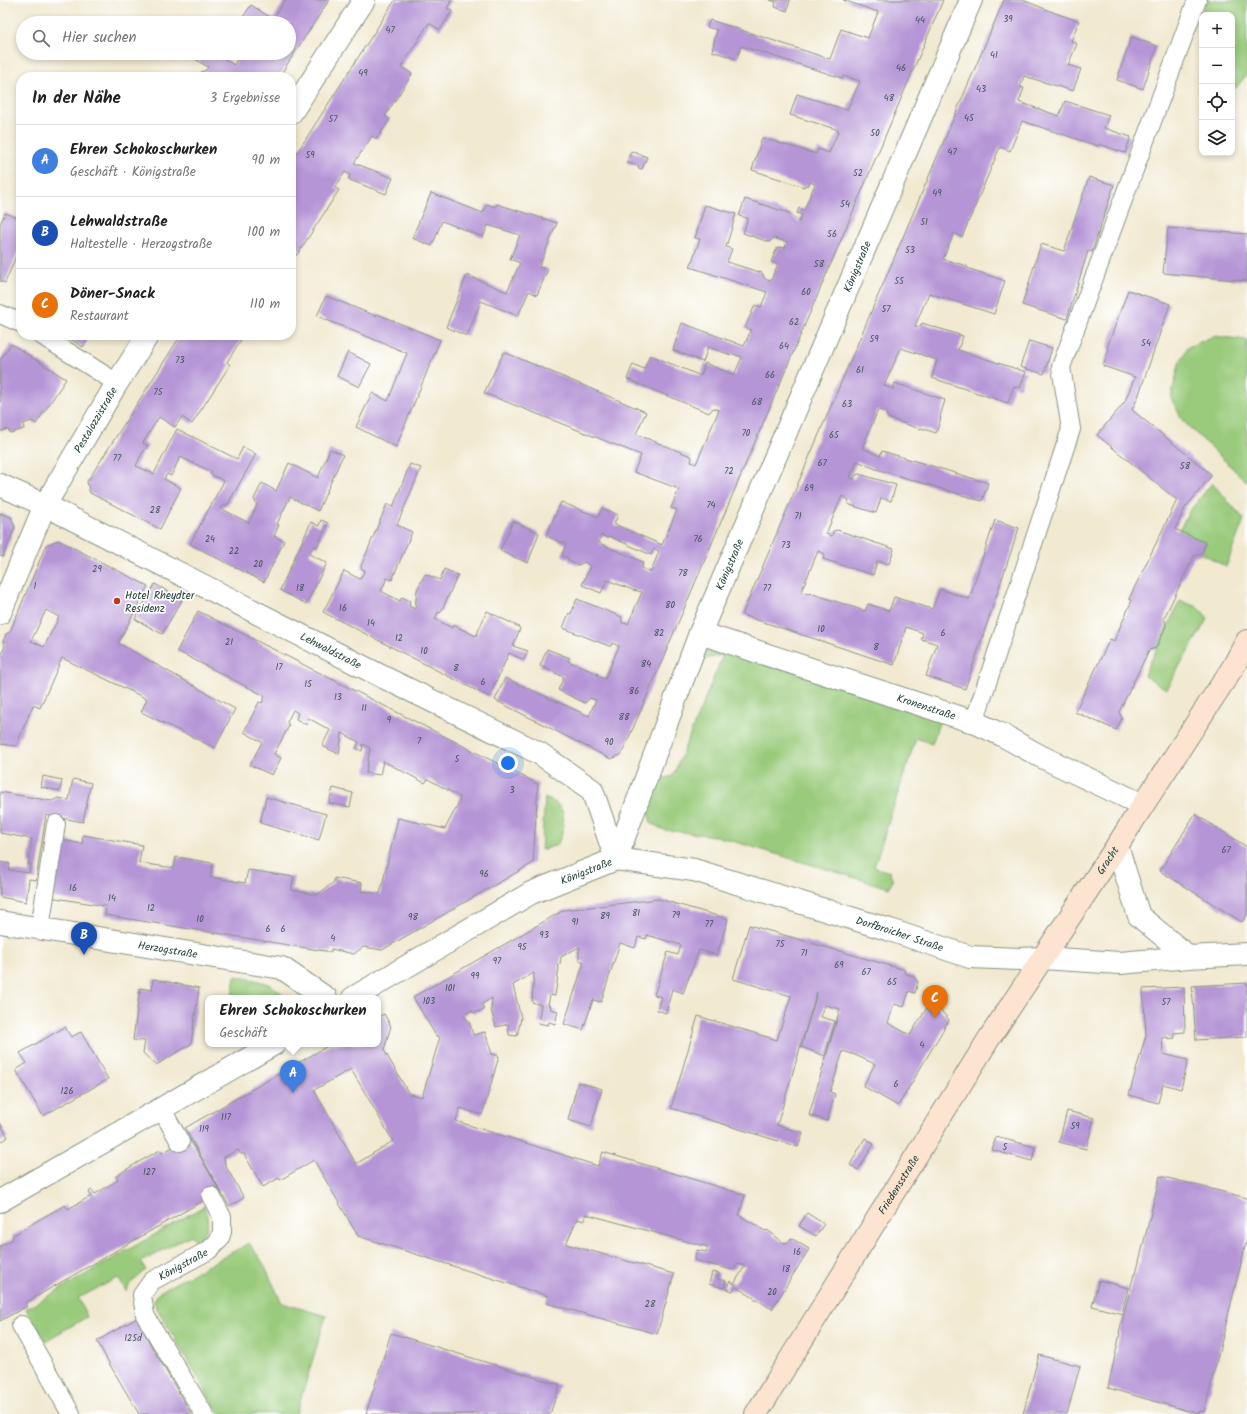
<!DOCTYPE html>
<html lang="de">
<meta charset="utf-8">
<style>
body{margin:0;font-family:Kalam,sans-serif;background:#f6f6f6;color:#222}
.controls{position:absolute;right:12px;top:12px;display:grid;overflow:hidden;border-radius:8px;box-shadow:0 2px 6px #0003}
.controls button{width:36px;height:36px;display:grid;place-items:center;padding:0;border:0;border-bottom:1px solid #e0e0e0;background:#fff;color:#222;font:20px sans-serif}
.you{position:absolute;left:508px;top:763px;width:14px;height:14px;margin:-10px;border:3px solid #fff;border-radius:50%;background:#1a73e8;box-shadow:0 0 0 6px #1a73e833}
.badge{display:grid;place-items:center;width:26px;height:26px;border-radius:50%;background:#2563eb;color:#fff;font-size:13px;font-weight:700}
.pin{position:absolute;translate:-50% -33px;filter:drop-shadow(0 1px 2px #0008)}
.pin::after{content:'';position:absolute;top:21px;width:14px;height:12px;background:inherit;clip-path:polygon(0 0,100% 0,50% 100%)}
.popup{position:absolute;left:205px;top:995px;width:176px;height:52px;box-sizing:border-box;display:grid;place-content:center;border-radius:8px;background:#fff;filter:drop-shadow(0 1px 3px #0005);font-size:13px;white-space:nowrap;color:#767676}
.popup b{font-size:15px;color:#222}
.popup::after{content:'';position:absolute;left:50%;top:100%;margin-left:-8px;border:8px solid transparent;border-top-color:#fff}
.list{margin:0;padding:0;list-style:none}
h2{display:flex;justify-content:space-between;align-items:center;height:52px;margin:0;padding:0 16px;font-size:17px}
h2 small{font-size:13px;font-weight:400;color:#767676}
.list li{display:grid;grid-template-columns:26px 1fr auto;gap:12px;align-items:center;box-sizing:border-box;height:72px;padding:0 16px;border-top:1px solid #e0e0e0}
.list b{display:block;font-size:15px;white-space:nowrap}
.list p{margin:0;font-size:13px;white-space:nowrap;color:#767676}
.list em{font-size:13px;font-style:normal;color:#767676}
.icon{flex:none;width:22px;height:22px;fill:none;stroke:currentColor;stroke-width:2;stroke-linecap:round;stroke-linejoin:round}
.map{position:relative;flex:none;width:1247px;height:1414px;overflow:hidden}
.search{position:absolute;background:#fff;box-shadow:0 2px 6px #0003;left:16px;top:16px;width:280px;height:44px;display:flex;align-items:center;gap:10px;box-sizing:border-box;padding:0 14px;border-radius:22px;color:#767676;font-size:15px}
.panel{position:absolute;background:#fff;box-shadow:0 2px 6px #0003;left:16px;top:72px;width:280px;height:268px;border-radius:16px}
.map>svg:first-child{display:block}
.green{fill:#9acb7b;stroke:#5c8458}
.building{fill:#b595d6;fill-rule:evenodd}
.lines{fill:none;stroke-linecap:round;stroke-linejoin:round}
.service-casing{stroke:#889382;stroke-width:20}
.minor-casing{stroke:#889382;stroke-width:24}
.secondary-casing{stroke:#889382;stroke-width:24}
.service{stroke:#fff;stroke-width:18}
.minor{stroke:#fff;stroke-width:22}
.secondary{stroke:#fde4d1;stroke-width:22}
.poi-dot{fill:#c8321e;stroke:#fff;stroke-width:1.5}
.labels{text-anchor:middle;stroke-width:3.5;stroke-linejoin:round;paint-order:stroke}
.number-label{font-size:9px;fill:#44535c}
.street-label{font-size:11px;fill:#1f3d34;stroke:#fff}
.poi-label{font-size:11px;fill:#1f3d34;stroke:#fff;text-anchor:start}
</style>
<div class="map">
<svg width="1247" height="1414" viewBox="0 0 1247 1414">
<rect width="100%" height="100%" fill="#fff"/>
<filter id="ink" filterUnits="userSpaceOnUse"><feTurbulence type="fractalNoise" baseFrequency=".025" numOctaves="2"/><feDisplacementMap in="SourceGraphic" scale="8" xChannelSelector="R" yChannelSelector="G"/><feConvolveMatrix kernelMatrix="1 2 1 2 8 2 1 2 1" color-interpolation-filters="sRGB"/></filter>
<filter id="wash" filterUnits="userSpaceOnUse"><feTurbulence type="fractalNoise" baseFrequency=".012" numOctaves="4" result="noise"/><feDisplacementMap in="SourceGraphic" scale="16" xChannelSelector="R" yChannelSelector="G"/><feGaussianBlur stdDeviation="0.9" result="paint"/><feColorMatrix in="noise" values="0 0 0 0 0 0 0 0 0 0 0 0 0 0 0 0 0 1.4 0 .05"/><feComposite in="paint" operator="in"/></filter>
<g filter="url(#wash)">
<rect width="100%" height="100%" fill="#f1e9d0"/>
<g class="green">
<path d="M1206 0H1247V74L1236 88 1232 86V15H1202V33C1197 23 1203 10 1206 0Z"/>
<polygon points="1214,336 1247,340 1247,482 1183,421 1171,398 1179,364 1188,347"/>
<polygon points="1212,483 1244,519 1226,567 1209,557 1201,554 1206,543 1179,531 1188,513"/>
<polygon points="1180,601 1198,607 1208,618 1166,689 1144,675"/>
<polygon points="709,641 940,720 932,744 916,738 874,867 890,872 893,881 889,888 716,836 664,830 651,823 648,811 655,781 673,776 723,655 704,659 701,656"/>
<path d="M545 798C549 800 556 802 559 806 568 815 562 836 557 845L541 850Z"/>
<path d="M235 976C256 981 272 980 285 998H232Z"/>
<path d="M204 1206C209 1222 211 1230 196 1241L191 1235 141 1262 146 1270 130 1284 126 1291 118 1278 78 1298 87 1317 45 1341 26 1309Z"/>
<polygon points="249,1243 263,1263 282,1303 326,1316 296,1414 219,1414 154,1303 156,1297 161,1291"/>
</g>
<g id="blocks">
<g class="building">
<polygon points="285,0 329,0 279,77 198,77 201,72 206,70 208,67 185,53 215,53 234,65 241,53 289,53 289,23 239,23 251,5 273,19"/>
<polygon points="395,0 452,0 447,8 452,11 440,30 429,23 401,67 412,74 385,116 390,119 377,139 372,136 354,163 393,178 386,194 350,180 349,179 350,175 345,172 335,188 339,190 297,255 295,255 291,262 291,162"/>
<polygon points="770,0 790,0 787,11 775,7 776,2"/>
<path d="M843 0H943L638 717 621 755 611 759 495 700 505 678 589 716 596 700 590 698 585 703 558 690 564 677 540 666 547 649 570 658 568 661 598 674V676L605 679 619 646 612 643 611 646H609L563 628 569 613 571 614 577 599 622 617V623L628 624 642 592 633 590 607 580 601 593 582 585 590 566 585 562 578 565 569 561V559L562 555 566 544 546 536 561 502 598 517 602 508 618 515 614 524 662 545 677 510 671 508 679 489 634 472 641 455 484 393 504 352 646 412 636 434 691 456 692 458 691 462 696 464 719 410 713 408 709 413 627 379 633 364 644 369 650 355 701 376 705 363 734 375 742 357 733 354 731 355 708 347 703 362 673 350 682 323 744 346 751 330 745 328 755 305 761 307 767 292 690 267 700 239 695 238 705 205 736 214 726 247 732 249 727 262 762 273 765 279 771 280 778 264 771 262 777 248 780 247 785 248 787 242 774 238 769 242 743 233 748 218 739 216 745 199 789 213 799 222 802 215 797 213 799 208 804 210 815 184 810 182 808 186 804 185V187L752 170 762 138 816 154 818 149 829 153 839 130 790 115 797 94 847 110 860 81 844 76 842 78 741 46 737 59 712 51 717 30 707 27 710 20 830 59 841 29 868 38 878 12ZM601 535 608 538 609 536 651 555 654 549 659 551 651 572 642 568 643 562 599 543Z"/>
<polygon points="1004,0 1023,0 1055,13 1079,21 1071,41 1077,44 1068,65 1081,69 1073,91 1024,76 1020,87 1024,88 1019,102 1059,116 1065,101 1109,115 1104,128 1131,137 1125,153 1099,144 1098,146 1022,121 1010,151 1000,147 962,237 954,233 943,259 967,266 967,268 1005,281 994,314 929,293 915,326 919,327 922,323 963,336 958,350 1026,372 1020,388 1014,386 1008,403 932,378 937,360 901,348 884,386 893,389 895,383 945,400 940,417 941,418 936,433 921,428 920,429 888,418 885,412 878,410 862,448 880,456 882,451 988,483 982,501 876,469 857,461 850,477 854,479 856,475 859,474 896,485 891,501 881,498 876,513 850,505 848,502 849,500 842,496 826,534 832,536 833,531 837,530 894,549 889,564 877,561 873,575 823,559 825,554 818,551 801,592 809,594 810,593 865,611 868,604 889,611 894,597 932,609 940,589 969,599 995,520 1019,528 965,689 926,676 937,644 921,639 923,633 906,627 894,665 742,615"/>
<polygon points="1131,37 1157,46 1143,89 1117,80"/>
<polygon points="631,151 647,157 642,169 638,168 639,166 627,163"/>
<polygon points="1089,177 1114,185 1092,252 1088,251 1067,319 1022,305 1041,244 1064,251"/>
<polygon points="431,193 483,213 487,204 495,207 497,204 557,223 539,267 548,269 537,295 529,291 518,316 481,301 467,336 446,327 467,275 507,292 520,263 510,259 520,235 488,225 483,237 442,221 432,246 412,238"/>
<polygon points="5,213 21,219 21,244 5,283 0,281 0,224"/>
<polygon points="1168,228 1247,234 1247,281 1163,273"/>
<polygon points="1128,290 1170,304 1138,397 1132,410 1212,475 1185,508 1175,529 1206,543 1201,554 1194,556 1164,618 1166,626 1156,648 1149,650 1119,712 1122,718 1116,730 1075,712 1110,639 1114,641 1132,600 1129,599 1177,500 1097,435 1124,403 1135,377 1103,366 1109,349 1107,348"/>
<polygon points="326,296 376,316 377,314 440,340 396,447 356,427 372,393 388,401 407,353 317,316"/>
<polygon points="64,335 91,335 83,347"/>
<polygon points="181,335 244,335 227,362 230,365 192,424 182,417 175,427 159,417 143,443 148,446 141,455 136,466 154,474 177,429 237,459 243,447 256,454 228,504 220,508 249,523 257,505 254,499 262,483 276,491 289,463 318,478 330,449 343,455 318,511 290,497 277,524 279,525 274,536 284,541 264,582 190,544 224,481 210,474 212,472 180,457 171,476 167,474 164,479 181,488 160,529 90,493 87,482"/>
<polygon points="1029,341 1052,348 1044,374 1020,367"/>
<polygon points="11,344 66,379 36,424 32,421 23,424 24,429 10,433 8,429 0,431 0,360"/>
<polygon points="348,352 371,364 359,387 337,376"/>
<polygon points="410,464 421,468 397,525 412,532 392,580 387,578 381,591 400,601 402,597 410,601 409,606 415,609 417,590 425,574 440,580 444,569 458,575 441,612 440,613 438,612 435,619 452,628 453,625 476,636 487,611 519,627 520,629 513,646 528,651 524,660 509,653 489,697 323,612 344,571 360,579 365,570 362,569 361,566 387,504 393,507"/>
<polygon points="0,513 11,517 15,527 3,557 0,556"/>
<polygon points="321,520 328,523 317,547 314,545 309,554 327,563 306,604 280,590 311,522 319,526"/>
<polygon points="513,521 539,533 528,563 500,551"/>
<path d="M58 540 148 586 118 643 235 709 215 748 141 712 147 699 62 658 40 708 33 705 16 746 0 744V658L5 646 3 642 6 634 10 632 46 545ZM46 610 59 617 44 647 31 641Z"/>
<polygon points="155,584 182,600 162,634 135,619"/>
<polygon points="198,611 538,784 533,863 382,950 363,947 354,954 331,949 331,952 105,915 106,906 49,897 58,839 82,844 83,835 142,845 139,863 174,868 176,857 213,863 210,877 245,883 248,870 294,877 291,890 317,895 334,882 334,878 362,883 361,891 380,894 398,818 445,829 459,802 460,797 428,779 425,783 383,761 380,775 366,773 370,748 363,744 362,751 356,748 359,742 342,733 339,754 322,746 330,730 308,718 307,725 296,719 298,713 293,710 287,722 289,726 274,754 281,758 272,775 250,765 262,742 244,732 259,702 262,703 265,696 177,651"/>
<polygon points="43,776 62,780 60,791 41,787"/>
<polygon points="73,779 91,783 83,822 46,815 36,880 29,879 26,902 0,897 0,862 10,864 9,870 29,873 31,864 28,864 32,839 0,833 0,792 52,801 58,798 69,800"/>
<polygon points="333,788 353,793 350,807 329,803"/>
<polygon points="266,797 326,814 319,840 260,823"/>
<polygon points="1195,814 1247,847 1247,915 1242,922 1160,871"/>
<path d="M659 899 728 919 717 955 699 950 683 993 672 989 666 1013 657 1010 661 997 654 995 668 952 678 955 681 945 647 935 646 939 638 937 635 948 620 943 601 1002 593 1000 583 1030 564 1024 584 962 579 960V947L561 957 560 964 557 966 559 968 555 996 550 995 548 1005 551 1006 550 1009 558 1011 555 1024 549 1022 548 1025 538 1023 541 1005 532 1002 534 973 513 985 521 1018 517 1036 509 1035 508 1024 496 1027 491 1010 492 998 482 1004 484 1010 473 1013 472 1010 463 1015 469 1021 473 1035 485 1032 492 1054 499 1056 482 1115 460 1108 456 1121 598 1166 603 1152 745 1195 739 1215 765 1231 767 1230 773 1234 774 1236 784 1243 789 1242 791 1238 809 1249 772 1309 736 1287 733 1291 726 1289 730 1281 734 1284 745 1266 736 1264 735 1268 732 1270 694 1260 697 1250 706 1252 708 1247 586 1214 584 1221 577 1219 566 1244 674 1274 657 1334 546 1303 548 1296 358 1236 314 1160 280 1180 279 1178 263 1187 244 1154H241L238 1150 224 1157 225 1165 244 1198 229 1206 185 1128 331 1044H378V1017L384 1014 391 1026 384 1050 409 1094 422 1097 440 1037 436 1036 413 997 564 910ZM351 1069 393 1141 356 1164 314 1090Z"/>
<polygon points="749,925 905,970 904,973 913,976 918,982 915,993 909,991 904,1007 894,1004 888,1023 910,1035 932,1000 949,1020 898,1106 863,1086 875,1064 855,1055 843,1051 830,1092 835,1094 827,1121 809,1115 840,1009 825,1005 821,1017 835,1021 825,1056 801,1047 817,992 777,1125 803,1133 798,1147 671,1108 698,1016 777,1040 791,996 733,979"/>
<polygon points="153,979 199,988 191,1044 156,1065 143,1053 145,1041 133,1040 140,988 152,990"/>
<polygon points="1247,983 1247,1037 1196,1040 1192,986"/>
<polygon points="1184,987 1185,1032 1174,1033 1175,1038 1168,1039 1168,1037 1162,1038 1163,1054 1188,1060 1181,1089 1163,1084 1158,1103 1129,1095 1146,1035 1143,989"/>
<polygon points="65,1027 71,1037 81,1032 108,1079 43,1116 16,1070 27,1063 20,1053"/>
<polygon points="578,1082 602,1089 591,1127 568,1120"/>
<polygon points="1067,1111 1094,1118 1086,1149 1059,1142"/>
<polygon points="0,1123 8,1137 0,1142"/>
<polygon points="996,1137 1035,1147 1032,1161 992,1150"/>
<polygon points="189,1138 220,1191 25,1303 27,1306 0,1321 0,1246 13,1239 12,1236 35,1222 65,1205 68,1209 91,1196 89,1192 90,1191 92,1190 95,1194 118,1180 116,1176 137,1163 160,1150 162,1153"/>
<polygon points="865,1138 874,1144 858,1170 850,1165"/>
<polygon points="1160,1176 1247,1198 1247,1239 1204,1412 1200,1411 1199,1414 1108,1388 1120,1333 1119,1333 1134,1274 1136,1274"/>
<polygon points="807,1213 824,1224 816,1236 799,1226"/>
<polygon points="712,1272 719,1273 718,1279 726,1281 724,1288 709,1284"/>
<polygon points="1099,1280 1128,1288 1122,1314 1092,1306"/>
<polygon points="137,1318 152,1347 191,1414 139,1414 110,1365 97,1341"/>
<polygon points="391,1333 560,1385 550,1414 366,1414"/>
<polygon points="1039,1355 1080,1366 1067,1414 1023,1414"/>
</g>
</g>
</g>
<g filter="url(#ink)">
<use href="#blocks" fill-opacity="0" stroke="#889382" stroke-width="1"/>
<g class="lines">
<defs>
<g id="service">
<polyline points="0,314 21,323"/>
<polyline points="41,335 117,383"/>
<polyline points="974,722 1071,429 1061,367 1197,0"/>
<polyline points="40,928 56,824"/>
<polyline points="161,1108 180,1142"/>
<polyline points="21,1325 71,1414"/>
<path id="s1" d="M204 1414 145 1315 142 1295 152 1281 209 1250 219 1240 222 1232V1217L211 1196"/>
</g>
<g id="minor">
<polyline points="291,113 364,0"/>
<path id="s2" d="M0 485 45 505 383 677 539 753 592 790 616 859"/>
<path id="s3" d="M0 613 45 505 117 383 148 335"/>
<path id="s4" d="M700 633 974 722 1002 735 1040 756 1143 805"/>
<polyline points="1117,846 1139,916 1189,957"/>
<path id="s5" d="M616 859 694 870 890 930 970 957 1020 959 1042 958 1120 963 1189 957 1247 954"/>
<path id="s6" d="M0 922 282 968 326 998"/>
<path id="s7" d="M353 998 531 893 616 859 700 633 971 0"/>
<polyline points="0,1201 274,1044"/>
</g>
<g id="secondary">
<path id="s8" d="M756 1414 990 1037 1117 846 1143 805 1233 667 1247 641"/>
</g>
</defs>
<use href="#service" class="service-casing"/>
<use href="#minor" class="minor-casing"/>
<use href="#secondary" class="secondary-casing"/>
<use href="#service" class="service"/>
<use href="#minor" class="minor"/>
<use href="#secondary" class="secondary"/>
</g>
</g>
<circle class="poi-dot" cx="117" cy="601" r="4"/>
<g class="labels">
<g class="number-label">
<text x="1008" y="22">39</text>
<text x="920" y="23">44</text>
<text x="390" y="33">47</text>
<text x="994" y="58">41</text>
<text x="901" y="71">46</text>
<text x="363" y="76">49</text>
<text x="981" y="92">43</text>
<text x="889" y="101">48</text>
<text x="969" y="121">45</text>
<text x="333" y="122">57</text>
<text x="875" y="136">50</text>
<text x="952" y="155">47</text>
<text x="310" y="158">59</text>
<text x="858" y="176">52</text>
<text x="937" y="196">49</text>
<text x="845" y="207">54</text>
<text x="924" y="225">51</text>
<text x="832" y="237">56</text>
<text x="910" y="253">53</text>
<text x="819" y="267">58</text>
<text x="899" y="284">55</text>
<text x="806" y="295">60</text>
<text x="886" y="312">57</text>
<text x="794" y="325">62</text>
<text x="874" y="342">59</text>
<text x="1146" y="346">54</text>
<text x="784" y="349">64</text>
<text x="180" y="363">73</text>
<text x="860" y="373">61</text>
<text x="770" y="378">66</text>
<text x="158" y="395">75</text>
<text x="757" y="405">68</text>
<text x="847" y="407">63</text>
<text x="746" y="436">70</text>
<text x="834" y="438">65</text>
<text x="117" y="461">77</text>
<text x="822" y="466">67</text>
<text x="1185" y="469">58</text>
<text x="729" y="474">72</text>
<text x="809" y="491">69</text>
<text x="711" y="508">74</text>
<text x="155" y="513">28</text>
<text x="798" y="519">71</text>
<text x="210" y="542">24</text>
<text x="698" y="542">76</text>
<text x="786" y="548">73</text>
<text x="234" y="554">22</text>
<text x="258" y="567">20</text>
<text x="97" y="572">29</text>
<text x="683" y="576">78</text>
<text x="35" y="589">1</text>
<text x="300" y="591">18</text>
<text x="767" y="591">77</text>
<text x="670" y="608">80</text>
<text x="343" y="611">16</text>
<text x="371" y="626">14</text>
<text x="821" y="632">10</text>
<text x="659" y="636">82</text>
<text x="943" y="636">6</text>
<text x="399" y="641">12</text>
<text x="229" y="645">21</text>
<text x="876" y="650">8</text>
<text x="424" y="654">10</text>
<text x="646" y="667">84</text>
<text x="279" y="670">17</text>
<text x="456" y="671">8</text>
<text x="483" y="685">6</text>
<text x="308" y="687">15</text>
<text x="634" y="694">86</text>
<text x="338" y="700">13</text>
<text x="364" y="711">11</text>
<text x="624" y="720">88</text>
<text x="389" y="723">9</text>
<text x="419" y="744">7</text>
<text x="609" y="745">90</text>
<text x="457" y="762">5</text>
<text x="512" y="793">3</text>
<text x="1226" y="853">67</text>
<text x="484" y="877">96</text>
<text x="73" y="891">16</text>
<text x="112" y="901">14</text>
<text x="151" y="911">12</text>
<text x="636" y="916">81</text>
<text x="676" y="918">79</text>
<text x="605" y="919">89</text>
<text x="413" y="920">98</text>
<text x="200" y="922">10</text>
<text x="575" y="925">91</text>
<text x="709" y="927">77</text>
<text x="268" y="932">6</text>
<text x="283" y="932">6</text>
<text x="544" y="938">93</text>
<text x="333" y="941">4</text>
<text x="780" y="947">75</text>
<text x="522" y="950">95</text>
<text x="804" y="956">71</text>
<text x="497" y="964">97</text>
<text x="839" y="968">69</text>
<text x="866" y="975">67</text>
<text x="475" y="979">99</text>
<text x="892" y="985">65</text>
<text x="450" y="991">101</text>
<text x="429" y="1004">103</text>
<text x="1166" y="1005">57</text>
<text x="922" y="1048">4</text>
<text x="896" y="1087">6</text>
<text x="67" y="1094">126</text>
<text x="226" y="1120">117</text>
<text x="1075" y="1129">59</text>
<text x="204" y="1132">119</text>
<text x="1005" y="1150">5</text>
<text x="149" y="1175">127</text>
<text x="797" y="1255">16</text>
<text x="786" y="1272">18</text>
<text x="772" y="1295">20</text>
<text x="650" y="1307">28</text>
<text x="133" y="1341">125d</text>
</g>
<g class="street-label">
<text dy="4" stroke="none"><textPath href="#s7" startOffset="938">Königstraße</textPath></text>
<text dy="4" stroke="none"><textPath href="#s3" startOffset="216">Pestalozzistraße</textPath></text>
<text dy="4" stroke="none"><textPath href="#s7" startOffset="614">Königstraße</textPath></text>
<text dy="4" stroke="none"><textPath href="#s2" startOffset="370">Lehwaldstraße</textPath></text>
<text dy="4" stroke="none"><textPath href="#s4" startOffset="238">Kronenstraße</textPath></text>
<text dy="4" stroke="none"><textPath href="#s8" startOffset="656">Gracht</textPath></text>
<text dy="4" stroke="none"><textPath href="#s7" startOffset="266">Königstraße</textPath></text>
<text dy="4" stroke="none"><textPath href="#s5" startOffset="294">Dorfbroicher Straße</textPath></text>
<text dy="4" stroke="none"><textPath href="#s6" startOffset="170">Herzogstraße</textPath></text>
<text dy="4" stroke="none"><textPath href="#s8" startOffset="270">Friedensstraße</textPath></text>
<text dy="4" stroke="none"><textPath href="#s1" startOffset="188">Königstraße</textPath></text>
</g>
<g class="poi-label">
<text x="125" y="599">Hotel Rheydter<tspan x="125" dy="13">Residenz</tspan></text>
</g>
</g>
</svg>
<div class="controls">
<button>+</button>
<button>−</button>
<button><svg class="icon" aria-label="locate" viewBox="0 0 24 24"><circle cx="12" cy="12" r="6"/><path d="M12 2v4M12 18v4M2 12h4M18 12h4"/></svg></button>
<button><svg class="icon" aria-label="layers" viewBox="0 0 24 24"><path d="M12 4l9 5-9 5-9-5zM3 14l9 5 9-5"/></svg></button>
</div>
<div class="you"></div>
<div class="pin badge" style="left:293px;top:1093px;background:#3f7fe0">A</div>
<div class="popup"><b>Ehren Schokoschurken</b>Geschäft</div>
<div class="pin badge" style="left:84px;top:955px;background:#1a4fb4">B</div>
<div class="pin badge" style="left:935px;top:1018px;background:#e8710a">C</div>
<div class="search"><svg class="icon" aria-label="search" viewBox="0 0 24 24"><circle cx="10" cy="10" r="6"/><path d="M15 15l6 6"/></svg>Hier suchen</div>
<section class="panel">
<h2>In der Nähe<small>3 Ergebnisse</small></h2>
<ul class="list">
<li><span class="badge" style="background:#3f7fe0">A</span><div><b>Ehren Schokoschurken</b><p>Geschäft · Königstraße</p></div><em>90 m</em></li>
<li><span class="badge" style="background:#1a4fb4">B</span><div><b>Lehwaldstraße</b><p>Haltestelle · Herzogstraße</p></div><em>100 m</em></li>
<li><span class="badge" style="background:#e8710a">C</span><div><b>Döner-Snack</b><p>Restaurant</p></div><em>110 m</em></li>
</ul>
</section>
</div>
